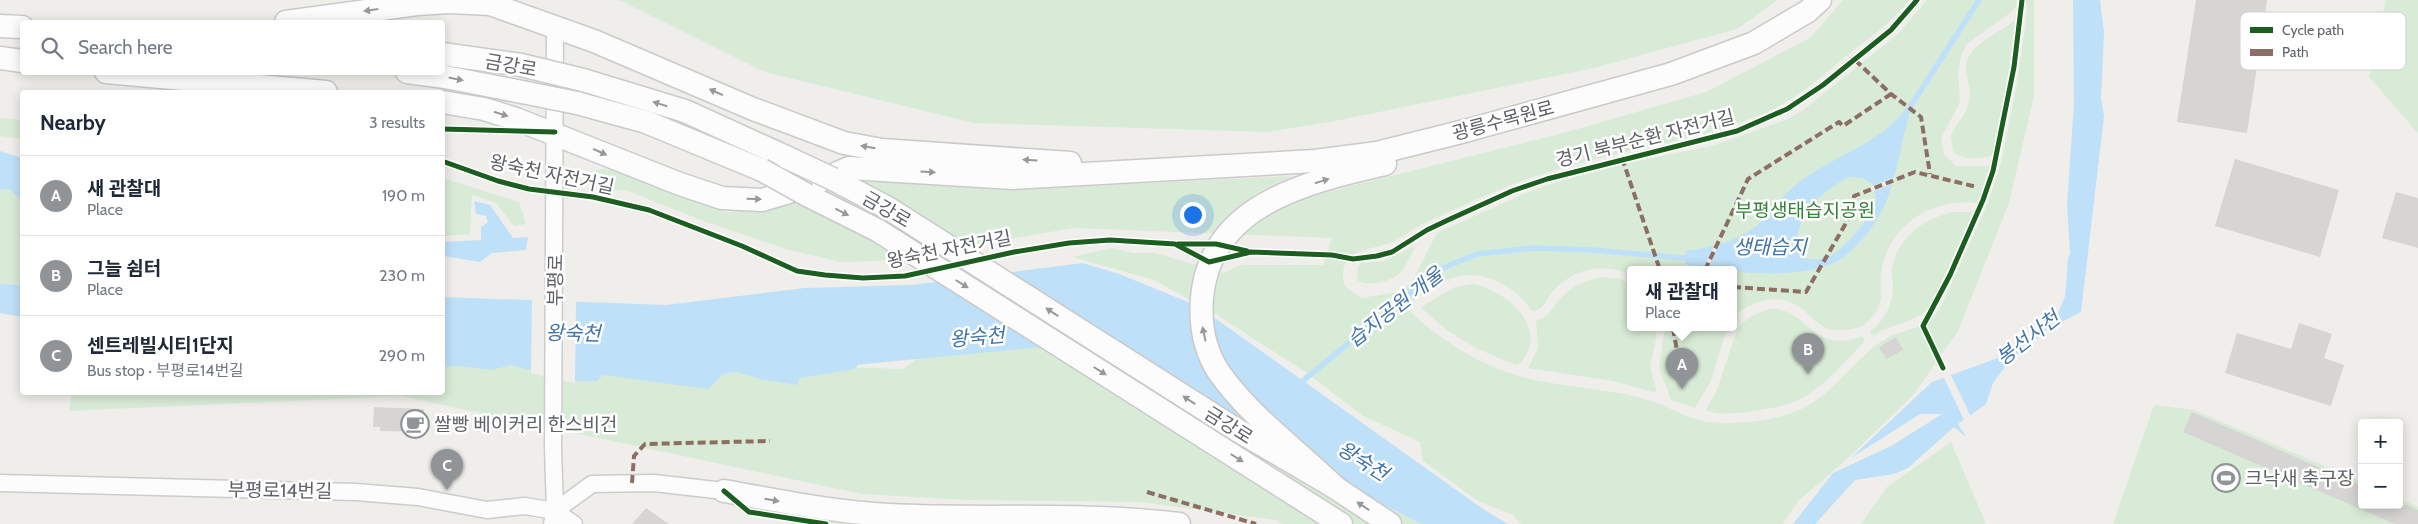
<!DOCTYPE html>
<meta charset="utf-8">
<style>
body{margin:0;font-family:Cabin,"Noto Sans KR",sans-serif;background:#f2f2f3;color:#1f2937}
.controls{position:absolute;right:15px;bottom:15px;display:grid;overflow:hidden;border-radius:5px;box-shadow:0 2px 12px #0003}
.controls button{width:45px;height:45px;display:grid;place-items:center;padding:0;border:0;border-bottom:1px solid #e0e1e3;background:#fff;color:#1f2937;font:25px sans-serif}
.you{position:absolute;left:1192px;top:214px;width:18px;height:18px;margin:-12px;border:4px solid #fff;border-radius:50%;background:#1a73e8;box-shadow:0 0 0 8px #1a73e833}
.badge{display:grid;place-items:center;width:32px;height:32px;border-radius:50%;background:#919496;color:#fff;font-size:16px;font-weight:700}
.pin{position:absolute;translate:-50% -41px;filter:drop-shadow(0 1px 2px #0008)}
.pin::after{content:'';position:absolute;top:26px;width:18px;height:15px;background:inherit;clip-path:polygon(0 0,100% 0,50% 100%)}
.popup{position:absolute;left:1627px;top:266px;width:110px;height:65px;box-sizing:border-box;display:grid;place-content:center;border-radius:5px;background:#fff;filter:drop-shadow(0 1px 4px #0005);font-size:16px;white-space:nowrap;color:#747a83}
.popup b{font-size:19px;color:#1f2937}
.popup::after{content:'';position:absolute;left:50%;top:100%;margin-left:-10px;border:10px solid transparent;border-top-color:#fff}
.list{margin:0;padding:0;list-style:none}
h2{display:flex;justify-content:space-between;align-items:center;height:65px;margin:0;padding:0 20px;font-size:21px}
h2 small{font-size:16px;font-weight:400;color:#747a83}
.list li{display:grid;grid-template-columns:32px 1fr auto;gap:15px;align-items:center;box-sizing:border-box;height:80px;padding:0 20px;border-top:1px solid #e0e1e3}
.list b{display:block;font-size:19px;white-space:nowrap}
.list p{margin:0;font-size:16px;white-space:nowrap;color:#747a83}
.list em{font-size:16px;font-style:normal;color:#747a83}
.icon{flex:none;width:28px;height:28px;fill:none;stroke:currentColor;stroke-width:2;stroke-linecap:round;stroke-linejoin:round}
.map{position:relative;flex:none;width:2418px;height:524px;overflow:hidden}
.search{position:absolute;background:#fff;box-shadow:0 2px 12px #0003;left:20px;top:20px;width:425px;height:55px;display:flex;align-items:center;gap:12px;box-sizing:border-box;padding:0 18px;border-radius:5px;color:#747a83;font-size:19px}
.panel{position:absolute;background:#fff;box-shadow:0 2px 12px #0003;left:20px;top:90px;width:425px;height:305px;border-radius:5px}
.map>svg:first-child{display:block}
.green{fill:#d8ebd6}
.water{fill:#bfe0f9;fill-rule:evenodd}
.pier{fill:#efeeea}
.lines{fill:none;stroke-linecap:round;stroke-linejoin:round}
.stream{stroke:#bfe0f9;stroke-width:5.5}
.river{stroke:#bfe0f9;stroke-width:32}
.building{fill:#d6d5d3}
.street-casing{stroke:#cbcccc;stroke-width:19}
.secondary-casing{stroke:#cacacb;stroke-width:25}
.street{stroke:#fdfcfc;stroke-width:16}
.secondary{stroke:#fdfcfc;stroke-width:22}
.secondary-bridge-casing{stroke:#cacacb;stroke-width:25;stroke-linecap:butt}
.secondary-bridge{stroke:#fdfcfc;stroke-width:22}
.quiet{stroke:#8d6e63;stroke-width:4;stroke-dasharray:8 4;stroke-linecap:butt}
.cycleway-casing{stroke:#fff;stroke-width:8}
.cycleway{stroke:#1b5e20;stroke-width:5}
.oneway{fill:#96999c}
.labels{text-anchor:middle;stroke-width:5;stroke-linejoin:round;paint-order:stroke}
.street-label{font-size:19px;fill:#5f6368;stroke:#fff}
.park-label{font-size:19px;fill:#348238;stroke:#fff}
.poi-label{font-size:19px;fill:#5f6368;stroke:#fff;text-anchor:start}
.water-label{font-size:20px;font-style:italic;fill:#4174aa;stroke:#fff}
.key{fill:#fff;stroke:#cfd0d2;stroke-width:1}
.key-label{font-size:14px;fill:#5f6368}
</style>
<div class="map">
<svg width="2418" height="524" viewBox="0 0 2418 524">
<rect width="100%" height="100%" fill="#efeeea"/>
<g class="green">
<polygon points="619,0 1778,0 1737,29 1594,68 1330,122 1267,132 974,123 765,72"/>
<path d="M1843 0H1909C1891 23 1873 35 1850 53 1824 74 1799 98 1767 112 1696 143 1616 150 1542 174 1502 187 1461 206 1423 224 1413 229 1404 236 1394 241 1380 248 1358 248 1349 258 1342 266 1342 277 1345 286L1361 298 1398 292 1412 282 1437 233 1526 193 1553 183 1633 162 1712 146 1786 120 1802 111 1898 34 1927 0H2017L2016 7 2010 13 1968 43 1961 55 1958 73 1960 102 1941 138 1944 154 1956 166H1990L1978 203C1936 198 1894 221 1883 263 1877 287 1890 303 1866 323 1861 328 1852 329 1845 330 1816 334 1812 310 1790 302 1771 294 1747 304 1733 317V270H1631V275C1603 262 1574 268 1553 291 1545 300 1545 310 1532 311 1517 288 1487 271 1459 276 1439 280 1421 296 1404 306 1435 336 1471 360 1512 374 1552 387 1597 387 1638 397 1658 402 1676 412 1695 419 1720 427 1767 422 1792 413 1829 400 1848 366 1879 343 1899 328 1925 332 1940 309L1987 205 2001 163 2016 90 2027 13 2026 0H2034V96L2009 203 1958 331 1914 394 1846 460 1798 501 1783 524H1521L1513 515 1478 501 1423 461 1420 442 1363 416 1304 371 1217 315 1154 280 1072 257 1112 248 1133 253H1155L1223 273 1241 265H1323L1332 238 1074 228 878 261 840 262 786 249 709 223 628 191 601 188 587 183V177C598 167 608 169 622 171L726 212 771 209 858 177 1027 189 1292 176 1254 194 1272 209 1279 204 1567 132 1706 92 1810 38Z"/>
<polygon points="2386,0 2418,0 2418,133 2369,77"/>
<path d="M2015 20 2009 69 1993 155C1981 159 1962 161 1953 151L1951 136C1955 124 1966 116 1969 102 1972 91 1967 82 1966 71 1964 45 1998 34 2015 20Z"/>
<polygon points="0,118 22,120 22,139 0,136"/>
<polygon points="443,178 519,202 526,224 514,226 496,203 472,195 470,234 443,236"/>
<polygon points="0,189 9,189 22,201 22,285 0,284"/>
<path d="M1954 212H1973L1931 306C1918 323 1890 323 1873 336L1870 331C1885 322 1894 301 1893 284 1892 278 1891 274 1892 268 1898 237 1924 218 1954 212Z"/>
<path d="M1416 245C1404 267 1403 279 1376 283 1369 284 1363 284 1357 280L1358 267 1361 263 1384 261Z"/>
<path d="M1603 277 1620 279 1631 285V328H1656V339L1650 366 1657 393 1613 381 1528 368 1538 348 1536 321C1551 317 1553 304 1564 295 1575 284 1588 280 1603 277Z"/>
<path d="M1473 284C1508 291 1553 331 1518 365 1481 353 1448 335 1421 307L1455 287Z"/>
<polygon points="1069,299 1472,524 1283,524 1276,520 1141,502 967,500 862,494 401,396 69,411 72,393 442,392 443,354 903,369 959,328"/>
<path d="M1770 309C1806 306 1812 356 1862 336L1865 341C1844 362 1824 389 1796 401 1780 408 1764 409 1747 412 1735 413 1717 416 1706 410L1717 390 1738 327 1751 316Z"/>
<polygon points="1665,328 1727,328 1711,380 1695,408 1671,400 1659,367"/>
<polygon points="2154,405 2194,410 2362,482 2362,505 2399,505 2399,498 2418,507 2418,524 2113,524"/>
<polygon points="1951,442 1986,524 1861,524 1887,487"/>
</g>
<g class="water">
<polygon points="2073,0 2100,0 2104,33 2101,99 2104,116 2081,312 2046,330 2058,313 2072,280 2067,205 2074,103"/>
<path d="M1904 111 1909 115C1902 142 1895 182 1884 207 1876 225 1852 255 1834 263 1798 280 1721 273 1685 264L1686 251C1710 248 1734 242 1754 228 1770 216 1781 196 1797 184 1830 157 1878 145 1904 111ZM1849 177 1862 178 1871 183C1872 187 1876 193 1876 198 1876 213 1846 246 1834 254 1825 259 1813 261 1804 258L1796 245C1799 211 1821 192 1849 177Z"/>
<polygon points="0,151 22,158 22,201 9,189 0,189"/>
<polygon points="474,201 490,205 513,238 528,237 526,250 492,253 480,262 443,256 443,242 481,240 481,227 488,222 486,216 476,214"/>
<polygon points="1083,263 1119,274 1198,306 1483,509 1508,524 1422,524 1102,364 1026,330 884,340 890,357 863,358 855,369 800,378 797,385 760,379 737,372 723,374 708,389 603,375 597,381 571,381 511,365 491,370 459,366 443,367 442,297 666,305 804,288 912,285"/>
<polygon points="0,284 22,285 22,317 0,313"/>
<polygon points="2017,351 1993,383 1986,404 1958,424 1966,437 1954,427 1908,468 1894,474 1855,480 1815,524 1793,524 1833,473 1893,445 1942,414 1920,414 1851,458 1932,382"/>
</g>
<g class="pier">
<polygon points="1895,177 1893,183 1872,192 1870,187"/>
<polygon points="1720,242 1707,270 1703,270 1715,244"/>
<polygon points="532,299 576,300 575,383 531,373"/>
<polygon points="1950,373 1971,417 1965,422 1943,376"/>
</g>
<g class="lines">
<g class="stream">
<polyline points="1903,118 1979,0"/>
<polyline points="2068,295 2071,257"/>
<polyline points="2008,357 2026,345 2057,317"/>
<polyline points="1299,384 1438,270 1477,254 1533,248 1592,250 1684,258 1692,257"/>
</g>
<polyline class="river" points="842,350 1062,329"/>
</g>
<g class="building">
<polygon points="2196,0 2267,0 2247,133 2177,122"/>
<polygon points="2235,159 2339,190 2320,257 2215,226"/>
<polygon points="2396,192 2418,198 2418,248 2382,238"/>
<polygon points="2299,323 2332,334 2324,358 2344,365 2331,406 2225,373 2237,333 2291,349"/>
<polygon points="1896,337 1903,350 1886,359 1879,347"/>
<polygon points="374,407 424,409 424,432 380,431 380,427 373,427"/>
<polygon points="2192,412 2362,486 2362,505 2407,505 2418,510 2418,524 2395,524 2183,432"/>
<polygon points="646,508 669,524 632,524"/>
</g>
<g class="lines">
<defs>
<g id="street">
<polyline points="0,483 356,492 418,497 487,510 525,506 555,511 574,524"/>
<polyline points="555,511 592,484 654,483 724,491"/>
<polyline points="552,524 555,511 553,448 555,27"/>
</g>
<g id="secondary">
<polyline points="286,22 417,4 450,2 490,4 594,41 753,109 844,143 882,150 1070,163"/>
<polyline points="0,26 22,27"/>
<polyline points="442,54 521,65"/>
<polyline points="0,58 22,61"/>
<polyline points="106,72 326,92"/>
<polyline points="407,72 445,77 522,92"/>
<polyline points="583,80 685,111 786,157"/>
<polyline points="442,102 484,109 516,119 680,184 722,198 762,200 806,187 849,168 1013,178 1315,161 1377,153 1465,131 1671,74 1754,43 1808,11 1820,0"/>
<polyline points="577,103 646,122 762,170"/>
<polyline points="833,179 888,208 1237,430 1336,488 1390,524"/>
<polyline points="807,195 877,230 1341,524"/>
<path d="M1336 488C1296 449 1250 417 1218 371 1204 349 1200 323 1202 298 1210 203 1309 182 1385 164"/>
<path d="M724 491C779 501 834 512 890 515 986 520 1083 512 1179 524"/>
</g>
</defs>
<use href="#street" class="street-casing"/>
<use href="#secondary" class="secondary-casing"/>
<use href="#street" class="street"/>
<use href="#secondary" class="secondary"/>
<defs>
<g id="secondary-bridge">
<polyline points="521,65 583,80"/>
<polyline points="522,92 577,103"/>
<polyline points="786,157 833,179"/>
<polyline points="762,170 807,195"/>
</g>
</defs>
<use href="#secondary-bridge" class="secondary-bridge-casing"/>
<use href="#secondary-bridge" class="secondary-bridge"/>
<g class="quiet">
<polyline points="1855,60 1891,94 1921,117 1930,174"/>
<polyline points="1622,158 1660,270"/>
<polyline points="1705,270 1748,179 1839,122 1843,126 1891,94"/>
<polyline points="1733,287 1806,292 1853,211 1854,196 1915,172 1977,187"/>
<polyline points="1673,328 1683,385"/>
<polyline points="632,483 634,456 645,444 770,441"/>
<polyline points="1147,492 1256,524"/>
</g>
<defs>
<g id="cycleway">
<polyline points="442,129 555,132"/>
<polyline points="442,161 498,181 529,189 593,197 649,210 742,246 797,271 825,275 863,278 905,276 1014,252 1069,243 1110,240 1175,244 1209,262 1251,252 1332,255 1353,259 1377,256 1392,252 1427,230 1448,220 1512,191 1547,179 1737,131 1787,109 1823,85 1891,30 1917,0"/>
<polyline points="1178,244 1216,244 1247,251"/>
<polyline points="1943,368 1923,326 1950,275 1983,200 1993,171 2014,67 2022,0"/>
<polyline points="724,491 749,512 826,524"/>
</g>
</defs>
<use href="#cycleway" class="cycleway-casing"/>
<use href="#cycleway" class="cycleway"/>
</g>
<defs><path id="oneway-solid" d="M-6-.8H1V-3.2L6.5 0L1 3.2V.8H-6Z" transform="scale(1.25)"/></defs>
<g class="oneway">
<use href="#oneway-solid" transform="translate(371 10) rotate(172)"/>
<use href="#oneway-solid" transform="translate(456 79) rotate(11)"/>
<use href="#oneway-solid" transform="translate(716 92) rotate(-156)"/>
<use href="#oneway-solid" transform="translate(660 104) rotate(-163)"/>
<use href="#oneway-solid" transform="translate(501 114) rotate(17)"/>
<use href="#oneway-solid" transform="translate(868 147) rotate(-170)"/>
<use href="#oneway-solid" transform="translate(600 152) rotate(24)"/>
<use href="#oneway-solid" transform="translate(1030 160) rotate(-176)"/>
<use href="#oneway-solid" transform="translate(928 172) rotate(4)"/>
<use href="#oneway-solid" transform="translate(1322 181) rotate(-17)"/>
<use href="#oneway-solid" transform="translate(754 199) rotate(2)"/>
<use href="#oneway-solid" transform="translate(842 212) rotate(27)"/>
<use href="#oneway-solid" transform="translate(962 284) rotate(32)"/>
<use href="#oneway-solid" transform="translate(1052 312) rotate(-147)"/>
<use href="#oneway-solid" transform="translate(1204 334) rotate(-102)"/>
<use href="#oneway-solid" transform="translate(1100 371) rotate(32)"/>
<use href="#oneway-solid" transform="translate(1189 400) rotate(-147)"/>
<use href="#oneway-solid" transform="translate(1237 458) rotate(32)"/>
<use href="#oneway-solid" transform="translate(772 500) rotate(10)"/>
<use href="#oneway-solid" transform="translate(1363 506) rotate(-146)"/>
</g>
<defs>
<symbol id="cafe-ring" viewBox="-11 -11 22 22"><circle r="9.5" fill="#fff" stroke="#919496" stroke-width="1.5"/><path d="M-5.5-4.5H6V0H3Q3 3.5 0 3.5H-2.5Q-5.5 3.5-5.5 0ZM3-3.2v2h1.7v-2ZM-6 4.5H4V6H-6Z" fill="#919496"/></symbol>
<symbol id="stadium-ring" viewBox="-11 -11 22 22"><circle r="9.5" fill="#fff" stroke="#919496" stroke-width="1.5"/><path d="M0-5a6.5 5 0 1 0 0 10a6.5 5 0 1 0 0-10ZM-3.5-1.8h7v3.6h-7Z" fill="#919496"/></symbol>
</defs>
<g fill-rule="evenodd">
<use href="#cafe-ring" x="399" y="408" width="32" height="32"/>
<use href="#stadium-ring" x="2210" y="462" width="32" height="32"/>
</g>
<g class="labels">
<g class="street-label">
<text transform="translate(511 65) rotate(10)" y="7">금강로</text>
<text transform="translate(1503 120) rotate(-15)" y="7">광릉수목원로</text>
<text transform="translate(1645 138) rotate(-14)" y="7">경기 북부순환 자전거길</text>
<text transform="translate(552 174) rotate(12)" y="7">왕숙천 자전거길</text>
<text transform="translate(887 209) rotate(30)" y="7">금강로</text>
<text transform="translate(949 249) rotate(-11)" y="7">왕숙천 자전거길</text>
<text transform="translate(555 280) rotate(-89)" y="7">부평로</text>
<text transform="translate(1229 425) rotate(32)" y="7">금강로</text>
<text transform="translate(280 490) rotate(1)" y="7">부평로14번길</text>
</g>
<g class="park-label">
<text x="1805" y="217">부평생태습지공원</text>
</g>
<g class="poi-label">
<text x="434" y="431">쌀빵 베이커리 한스비건</text>
<text x="2245" y="485">크낙새 축구장</text>
</g>
<g class="water-label">
<text x="1770" y="254">생태습지</text>
<text transform="translate(1395 307) rotate(-38)" y="7">습지공원 개울</text>
<text transform="translate(573 333) rotate(1)" y="7">왕숙천</text>
<text transform="translate(977 337) rotate(-5)" y="7">왕숙천</text>
<text transform="translate(2028 338) rotate(-38)" y="7">봉선사천</text>
<text transform="translate(1363 461) rotate(32)" y="7">왕숙천</text>
</g>
</g>
<rect x="2240" y="12" width="166" height="58" rx="8" class="key"/>
<rect x="2250" y="27" width="23" height="6" fill="#1b5e20"/>
<rect x="2250" y="49" width="23" height="7" fill="#8d6e63"/>
<g class="key-label">
<text x="2282" y="35">Cycle path</text>
<text x="2282" y="57">Path</text>
</g>
</svg>
<div class="controls">
<button>+</button>
<button>−</button>
</div>
<div class="you"></div>
<div class="pin badge" style="left:1682px;top:389px">A</div>
<div class="popup"><b>새 관찰대</b>Place</div>
<div class="pin badge" style="left:1808px;top:374px">B</div>
<div class="pin badge" style="left:447px;top:490px">C</div>
<div class="search"><svg class="icon" aria-label="search" viewBox="0 0 24 24"><circle cx="10" cy="10" r="6"/><path d="M15 15l6 6"/></svg>Search here</div>
<section class="panel">
<h2>Nearby<small>3 results</small></h2>
<ul class="list">
<li><span class="badge">A</span><div><b>새 관찰대</b><p>Place</p></div><em>190 m</em></li>
<li><span class="badge">B</span><div><b>그늘 쉼터</b><p>Place</p></div><em>230 m</em></li>
<li><span class="badge">C</span><div><b>센트레빌시티1단지</b><p>Bus stop · 부평로14번길</p></div><em>290 m</em></li>
</ul>
</section>
</div>
